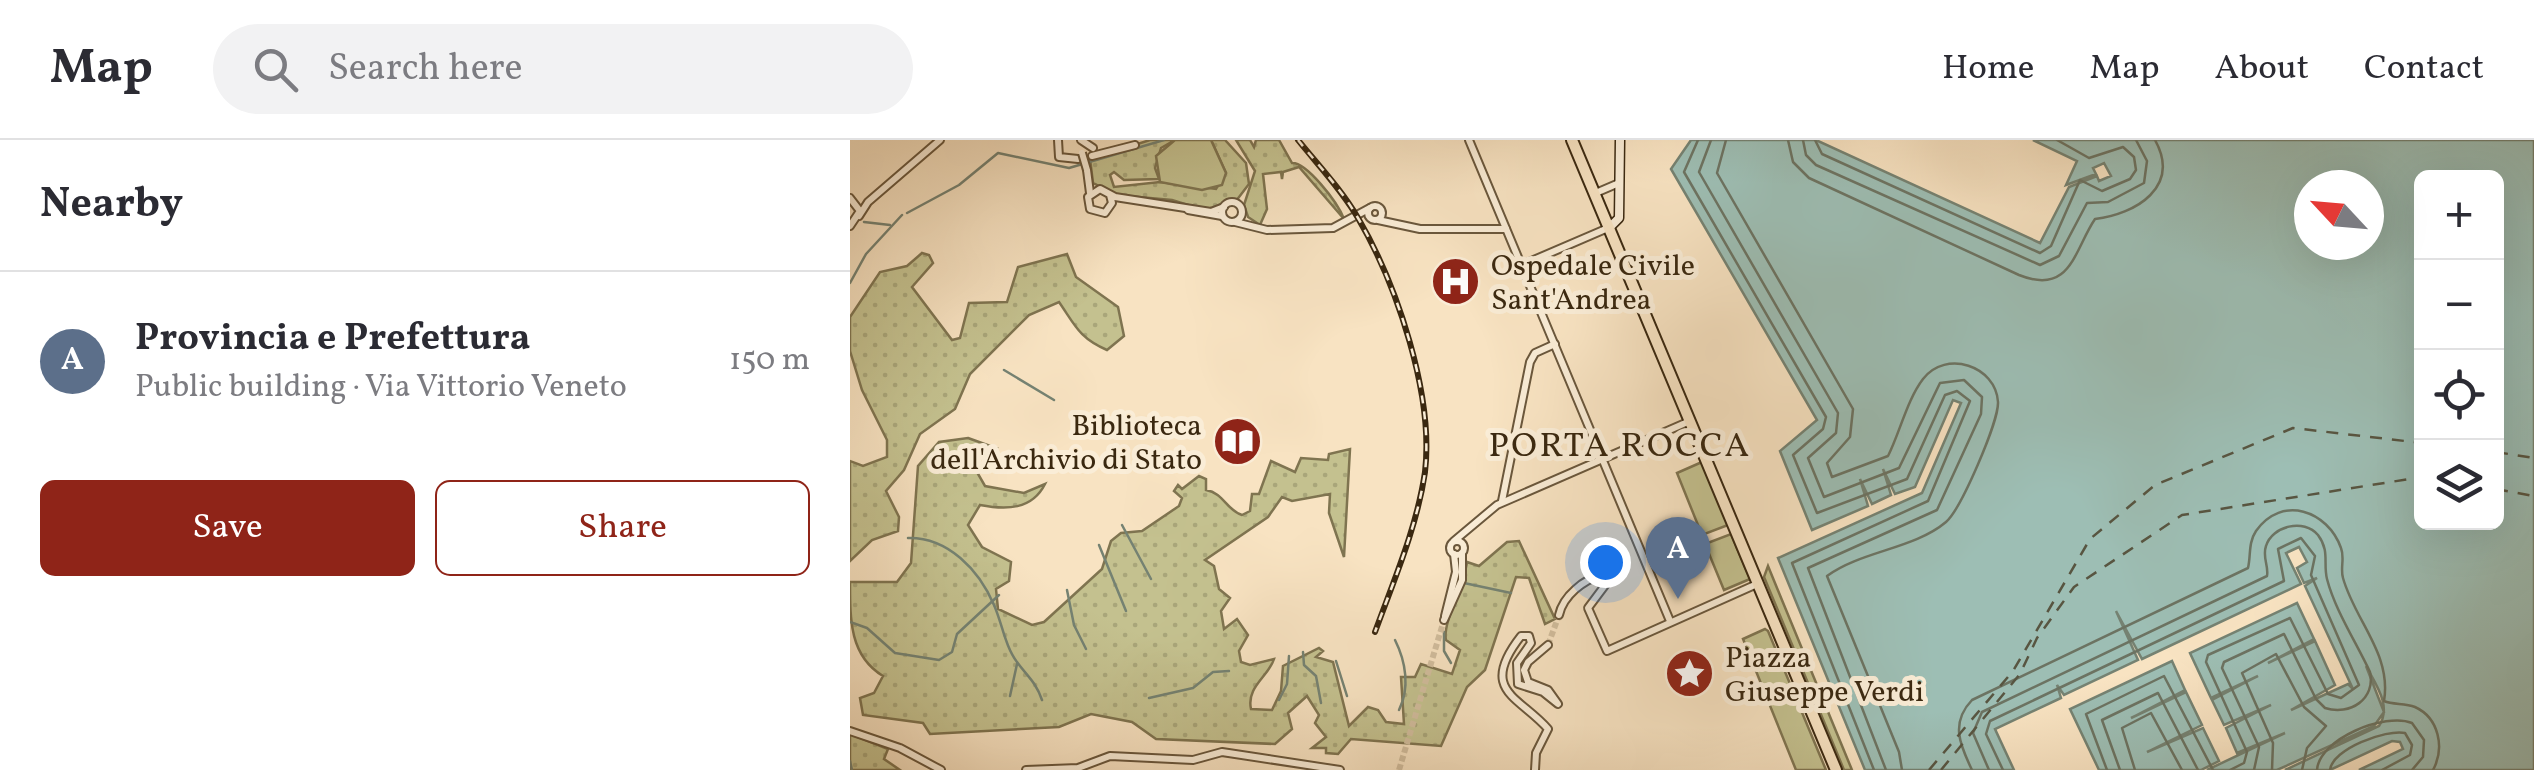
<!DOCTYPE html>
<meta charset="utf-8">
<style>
body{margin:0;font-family:Vollkorn,serif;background:#f2f2f3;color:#2b2b33}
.controls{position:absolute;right:30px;top:30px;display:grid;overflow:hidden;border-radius:15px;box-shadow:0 10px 40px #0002}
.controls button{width:90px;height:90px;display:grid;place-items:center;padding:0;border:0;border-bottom:2px solid #e1e1e2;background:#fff;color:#2b2b33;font:50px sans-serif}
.compass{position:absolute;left:1444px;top:30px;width:90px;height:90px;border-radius:50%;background:#fff;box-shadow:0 10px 40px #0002;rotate:296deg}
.you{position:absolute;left:755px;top:422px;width:35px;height:35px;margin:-25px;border:8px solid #fff;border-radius:50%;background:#1a73e8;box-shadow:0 0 0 15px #1a73e833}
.badge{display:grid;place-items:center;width:65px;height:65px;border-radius:50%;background:#8f2418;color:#fff;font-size:32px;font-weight:700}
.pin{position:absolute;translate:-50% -82px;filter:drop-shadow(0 2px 5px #0008)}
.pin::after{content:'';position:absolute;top:52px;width:35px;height:30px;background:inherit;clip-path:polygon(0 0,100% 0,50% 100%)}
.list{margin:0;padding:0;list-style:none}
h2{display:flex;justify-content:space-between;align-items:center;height:130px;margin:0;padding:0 40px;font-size:42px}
h2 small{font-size:32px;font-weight:400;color:#7c7c81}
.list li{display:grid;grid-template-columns:65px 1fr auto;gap:30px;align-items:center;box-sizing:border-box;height:180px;padding:0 40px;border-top:2px solid #e1e1e2}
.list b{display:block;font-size:38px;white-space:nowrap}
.list p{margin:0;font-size:32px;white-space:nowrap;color:#7c7c81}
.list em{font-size:32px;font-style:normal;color:#7c7c81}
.actions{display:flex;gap:20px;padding:30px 40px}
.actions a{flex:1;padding:22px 0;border:2px solid #8f2418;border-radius:15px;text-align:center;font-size:35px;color:#8f2418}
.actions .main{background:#8f2418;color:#fff}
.icon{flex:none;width:55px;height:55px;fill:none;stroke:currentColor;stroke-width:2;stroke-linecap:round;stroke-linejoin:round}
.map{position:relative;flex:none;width:1684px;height:630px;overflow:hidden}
header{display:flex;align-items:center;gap:60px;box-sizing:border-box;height:140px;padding:0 50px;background:#fff;border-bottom:2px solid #e1e1e2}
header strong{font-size:48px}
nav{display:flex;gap:55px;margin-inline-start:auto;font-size:35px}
.search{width:700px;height:90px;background:#f2f2f3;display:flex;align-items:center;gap:25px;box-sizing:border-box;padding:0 35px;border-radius:55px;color:#7c7c81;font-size:38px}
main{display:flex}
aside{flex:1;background:#fff}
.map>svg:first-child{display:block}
.grass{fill:url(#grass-dots);stroke:#7f7450;stroke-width:2.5}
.park{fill:#c4c18f;stroke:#7f7450;stroke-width:2.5}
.water{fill:#9dbeb4;stroke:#758272;stroke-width:2.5;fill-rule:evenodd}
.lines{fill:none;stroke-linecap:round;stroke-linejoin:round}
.shore{stroke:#6c7362;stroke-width:2.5}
.stream{stroke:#758272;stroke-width:2.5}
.ferry{stroke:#585541;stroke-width:2.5;stroke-dasharray:12 10;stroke-linecap:butt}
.tertiary-tunnel{stroke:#d2be9e;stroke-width:6;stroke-dasharray:6 3;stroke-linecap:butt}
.tertiary-casing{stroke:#6a573c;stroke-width:10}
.secondary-casing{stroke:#3a2810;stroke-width:11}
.primary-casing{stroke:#3a2810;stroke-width:14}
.tertiary{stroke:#faedd7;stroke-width:6}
.secondary{stroke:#faedd7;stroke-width:8}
.primary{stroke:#f8e3c2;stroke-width:10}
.rail-casing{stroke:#3a2810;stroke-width:6}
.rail{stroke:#faedd7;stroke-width:2.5;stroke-dasharray:8;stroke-linecap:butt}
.tertiary-bridge-casing{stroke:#6a573c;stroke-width:10;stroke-linecap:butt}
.tertiary-bridge{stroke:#faedd7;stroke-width:6}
.labels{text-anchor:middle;stroke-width:10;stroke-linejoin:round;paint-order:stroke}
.poi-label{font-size:30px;fill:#3a2810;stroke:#faedd7;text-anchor:start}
.quarter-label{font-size:35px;letter-spacing:2.5px;fill:#3a2810;stroke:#faedd7}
</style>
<header>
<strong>Map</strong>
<div class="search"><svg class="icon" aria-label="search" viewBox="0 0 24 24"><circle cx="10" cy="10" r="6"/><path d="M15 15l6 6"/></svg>Search here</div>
<nav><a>Home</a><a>Map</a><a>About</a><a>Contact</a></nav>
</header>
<main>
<aside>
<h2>Nearby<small></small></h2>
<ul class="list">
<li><span class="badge" style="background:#5c6f8a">A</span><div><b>Provincia e Prefettura</b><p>Public building · Via Vittorio Veneto</p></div><em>150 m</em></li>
</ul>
<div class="actions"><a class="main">Save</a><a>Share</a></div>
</aside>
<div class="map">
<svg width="1684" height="630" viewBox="0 0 1684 630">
<defs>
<pattern id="grass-dots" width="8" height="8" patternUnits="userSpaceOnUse" patternTransform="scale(2.5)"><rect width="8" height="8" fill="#c4c18f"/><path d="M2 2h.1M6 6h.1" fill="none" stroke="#a9a67a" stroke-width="1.8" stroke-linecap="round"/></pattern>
</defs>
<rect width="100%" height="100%" fill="#f8e3c2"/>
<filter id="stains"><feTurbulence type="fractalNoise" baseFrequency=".002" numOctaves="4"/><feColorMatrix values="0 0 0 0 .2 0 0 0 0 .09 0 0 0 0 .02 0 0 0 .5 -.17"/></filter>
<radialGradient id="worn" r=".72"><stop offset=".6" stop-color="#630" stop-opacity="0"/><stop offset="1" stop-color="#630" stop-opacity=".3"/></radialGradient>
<g class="grass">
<polygon points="300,0 325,0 311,8 305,28 309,39 274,40 264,32 260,35 264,47 310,42 366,49 376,33 361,0 375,0 396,23 399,44 386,61 361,72 322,60 267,55 243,43 240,19"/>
<path d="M386 0H400L404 7 406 0H429L442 23C456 22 487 61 494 79L449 27 433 32 432 39 431 32 413 34 417 69 410 85 398 77 394 65 405 31Z"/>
<path d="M72 113 79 115 83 123 62 147 102 200 110 198 119 163 157 162 168 127 217 114 226 137 268 167 274 196 257 210C229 198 225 185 209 162L179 175 120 234 105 269 70 294 54 330 36 351 49 377 48 391 22 400 0 421V321L13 326 37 317V300L12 250 0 211V177L30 132 57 126Z"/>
<path d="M118 298 146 308 127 319 124 327 135 346 174 353 195 344C182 370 156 370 130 365L118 385 132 407 161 422 159 441 146 449 148 469 182 485 194 482 252 429 261 401 271 393 292 391 329 366 332 358 324 351 328 345 332 349 349 336 356 339V350C374 353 376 370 392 375L400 371 402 354H409L421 321 445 332 451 318 478 320 479 314 500 309 494 417 479 373 480 354 442 361 432 357 418 377 355 420 364 426 369 449 380 458 371 471 374 489 387 479 398 495 389 511 391 522 400 525 424 519C419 536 396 547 401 569L422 570 431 551 433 526 469 508 473 511 466 517 483 522 499 586 518 567 528 570 536 582 554 584 551 537H565L571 524 602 534 610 510 596 500C592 484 614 445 617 422L629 426 657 402 669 401 705 479 695 484 679 438 666 437 635 530 617 547 591 606 501 599 488 614 476 613V608H462L476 597 465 583 469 575 457 556 438 573 442 589 425 604 306 599 282 582 241 574 209 587 80 594 73 583 13 575 10 558 24 553 33 536C0 516 0 481 0 442H47L61 423 68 326 89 302Z"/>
<polygon points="0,594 38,609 34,619 50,630 0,630"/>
</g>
<g class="park">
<polygon points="325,0 361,0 376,33 372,45 352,50 310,42 306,16"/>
<polygon points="852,322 878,385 852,395 827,333"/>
<polygon points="881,394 900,439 874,450 855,404"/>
<polygon points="918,426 927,448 1002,630 994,630 914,437"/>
<polygon points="915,489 918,491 976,630 946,630 893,499"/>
</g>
<g class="water">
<path d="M841 0H966L1190 103 1219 47 1247 36 1249 41 1261 36 1254 23 1243 28 1246 34 1216 45 1227 21 1183 0H1684V630H1509L1553 609 1550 602 1542 601 1480 630H1435L1529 586C1542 566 1526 545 1516 526L1534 572 1524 586 1427 630H1357L1435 593 1387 613 1376 588 1421 565 1374 585 1362 560 1408 536 1361 558 1340 513 1447 463 1464 499 1418 523 1465 501 1485 545 1441 570 1498 544 1503 549 1455 446 1467 438 1454 443 1447 428 1457 422 1449 407 1436 413 1451 444 1292 519 1266 471 1288 520 1214 555 1207 545 1211 558 1145 589 1164 630H1015L928 418 1072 353 1111 263 1103 260 1065 347 1045 354 1033 329 1041 355 1022 364 1010 339 1018 366 962 390 930 311 967 280 821 29ZM1572 38H1646V382H1572ZM1459 45H1519V105H1459Z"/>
<polygon points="1322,521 1335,550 1281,578 1336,552 1352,585 1297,612 1353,588 1369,621 1351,630 1249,630 1220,569"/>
</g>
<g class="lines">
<g class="shore">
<polyline points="848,0 834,32 976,277 973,289 943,315 967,373 1057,339 1095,255 1107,251 1120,261 1078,361 942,423 1024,630"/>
<polyline points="861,0 849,32 988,273 986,293 958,318 974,357 1049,328 1090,243 1114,240 1132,257 1131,274 1087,370 958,428 1036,630"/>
<path d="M876 0 867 33 1003 269 1000 297 977 323 982 337 1038 316C1050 292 1057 260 1073 239 1096 209 1146 226 1148 262 1149 281 1111 369 1096 382 1064 409 1011 411 977 436L1049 612 1052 630"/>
<path d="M938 0 943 22 959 38 1169 135C1221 156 1224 110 1245 79 1286 74 1331 47 1305 0"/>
<polyline points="953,0 956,15 966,25 1190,125 1209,116 1237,63 1258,62 1294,43 1297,21 1286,0"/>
<polyline points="965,0 972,14 1190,113 1201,106 1230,40 1252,51 1280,39 1286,30 1284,17 1273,7 1239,18 1207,0"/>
<path d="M1122 630C1110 605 1100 583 1122 560L1398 428C1401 416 1398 403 1406 391 1432 354 1478 371 1491 408 1495 418 1490 428 1493 438 1505 481 1542 514 1534 561 1543 565 1554 563 1565 567 1589 578 1595 608 1583 630"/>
<path d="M1139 630 1123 593 1132 572 1417 436C1419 426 1412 417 1416 406 1422 386 1454 378 1468 395 1480 411 1473 423 1477 439 1485 470 1506 502 1520 532 1526 559 1500 576 1475 568L1466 559 1434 494 1374 522 1372 528 1409 607 1404 630"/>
<polyline points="1153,630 1136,594 1140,581 1434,441 1428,409 1451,398 1465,416 1461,435 1509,545 1491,558 1478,554 1440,478 1358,515 1356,522 1397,612 1394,623 1380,630"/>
<polyline points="1257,630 1236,574 1314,536 1363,630"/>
<polyline points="1270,630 1252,580 1308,553 1348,630"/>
<polyline points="1285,630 1272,588 1301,573 1332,630"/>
<polyline points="1422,630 1423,603 1392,533 1426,514 1454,567 1476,586 1457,608 1452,630"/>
<path d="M1467 630C1469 599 1535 572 1562 583L1574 600 1573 617 1562 630"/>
<path d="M1480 630C1482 609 1536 589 1555 593L1562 605 1560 615 1532 630"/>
</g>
<g class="stream">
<polyline points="57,73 109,45 148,13 219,28 314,0"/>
<polyline points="14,82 40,85"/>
<polyline points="0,143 16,114 52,75"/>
<polyline points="154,230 204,260"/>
<polyline points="84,326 106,319 124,321"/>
<polyline points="272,385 301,439"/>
<path d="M58 398C98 397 129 430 144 465 152 483 155 506 167 522 177 536 186 542 192 560"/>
<polyline points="249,405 276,471"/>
<polyline points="614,443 661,453"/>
<polyline points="217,450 224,485 236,509"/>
<polyline points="0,482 17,488 45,513 89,520 102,512 107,494 149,455"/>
<polyline points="594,492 594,511 601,523"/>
<path d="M545 500C556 522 560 548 549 570"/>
<polyline points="453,512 454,525 466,536 471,563"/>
<polyline points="486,521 497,556"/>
<polyline points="160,556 167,524"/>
<polyline points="299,558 343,548 363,532 379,531"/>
<polyline points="429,560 437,544 439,516"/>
<polyline points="0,621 2,630"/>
</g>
<g class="ferry">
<polyline points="1646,312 1684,318"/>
<polyline points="1646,349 1684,356"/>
<polyline points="1079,630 1163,531 1240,399 1305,345 1443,288 1572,303"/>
<polyline points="1091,630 1170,534 1187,498 1224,447 1332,375 1572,337"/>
</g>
<g class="tertiary-tunnel">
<polyline points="698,505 709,475"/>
<polyline points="549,630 594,480"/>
</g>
<defs>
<g id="tertiary">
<polyline points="208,0 209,17 228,19"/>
<polyline points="231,0 243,8"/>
<polyline points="619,0 820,481"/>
<polyline points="242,16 285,5"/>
<polyline points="237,30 240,53"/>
<polyline points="748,52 769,43"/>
<polyline points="260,55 262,63 255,73 240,69 238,57 250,49 265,57 361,72 374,67"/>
<polyline points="0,58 10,71 0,86"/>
<circle cx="382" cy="72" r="10"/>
<circle cx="525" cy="73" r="7"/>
<polyline points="338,70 372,76"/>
<polyline points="9,76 18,62 90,0"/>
<polyline points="528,80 570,89 656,89"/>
<polyline points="385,82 417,90 483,88 520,68"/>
<polyline points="672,125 758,88"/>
<polyline points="652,361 680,222 685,213 705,204"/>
<polyline points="604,401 647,365 840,281"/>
<circle cx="607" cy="408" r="7"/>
<path d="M709 475C713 456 734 439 752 435L756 444 738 468 757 511 907 444"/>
<polyline points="595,476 606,432 604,414"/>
<polyline points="594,480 612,440 612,413"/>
<polyline points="0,591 50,608 91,630"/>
<polyline points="176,630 228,628 260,616 343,620 372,612 490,630"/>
<path d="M685 630 686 613 698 589C669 556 628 551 671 496H679L681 503 667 523 668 544 693 552 708 564 698 550 678 542 674 530 678 522 698 505"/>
</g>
<polyline id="secondary" points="759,88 769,78 770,0"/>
<polyline id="primary" points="722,0 986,630"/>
</defs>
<use href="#tertiary" class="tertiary-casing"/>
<use href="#secondary" class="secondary-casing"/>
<use href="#primary" class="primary-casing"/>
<use href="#tertiary" class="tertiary"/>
<use href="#secondary" class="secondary"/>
<use href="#primary" class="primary"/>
<defs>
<path id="rail" d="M448 0C468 25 492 50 508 78 547 145 584 255 575 332 567 387 544 440 525 492"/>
</defs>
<use href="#rail" class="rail-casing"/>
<use href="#rail" class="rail"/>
<defs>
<polyline id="tertiary-bridge" points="232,13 237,30"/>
</defs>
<use href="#tertiary-bridge" class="tertiary-bridge-casing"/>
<use href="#tertiary-bridge" class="tertiary-bridge"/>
</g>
<defs>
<symbol id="hospital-disc" viewBox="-11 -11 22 22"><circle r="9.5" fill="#8f2418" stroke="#faedd7"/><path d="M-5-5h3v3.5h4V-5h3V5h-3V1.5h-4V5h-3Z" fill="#fff"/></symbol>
<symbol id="library-disc" viewBox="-11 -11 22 22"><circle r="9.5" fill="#8f2418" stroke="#faedd7"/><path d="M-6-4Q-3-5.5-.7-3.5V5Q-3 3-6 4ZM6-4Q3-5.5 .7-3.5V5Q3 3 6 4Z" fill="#fff"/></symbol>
<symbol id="sight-disc" viewBox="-11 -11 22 22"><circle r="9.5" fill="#8f2418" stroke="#faedd7"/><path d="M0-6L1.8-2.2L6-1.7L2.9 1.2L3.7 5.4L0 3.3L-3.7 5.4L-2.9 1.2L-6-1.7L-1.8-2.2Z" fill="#fff"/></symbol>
</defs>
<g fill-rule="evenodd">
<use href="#hospital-disc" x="578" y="114" width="55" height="55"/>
<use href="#library-disc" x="360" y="274" width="55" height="55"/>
<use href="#sight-disc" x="812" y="506" width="55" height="55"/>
</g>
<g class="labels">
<g class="poi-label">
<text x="641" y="135">Ospedale Civile<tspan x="641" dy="34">Sant'Andrea</tspan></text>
<text x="352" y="295" text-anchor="end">Biblioteca<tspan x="352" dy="34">dell'Archivio di Stato</tspan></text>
<text x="875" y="527">Piazza<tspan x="875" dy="34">Giuseppe Verdi</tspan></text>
</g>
<g class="quarter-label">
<text x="770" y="316">PORTA ROCCA</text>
</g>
</g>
<rect width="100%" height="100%" filter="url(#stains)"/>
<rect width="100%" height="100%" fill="url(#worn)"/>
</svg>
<div class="controls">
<button>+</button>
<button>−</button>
<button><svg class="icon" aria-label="locate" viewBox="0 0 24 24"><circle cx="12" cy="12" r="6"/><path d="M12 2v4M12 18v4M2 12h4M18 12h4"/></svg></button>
<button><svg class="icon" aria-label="layers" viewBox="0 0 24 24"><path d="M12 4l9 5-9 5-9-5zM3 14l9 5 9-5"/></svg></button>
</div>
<svg class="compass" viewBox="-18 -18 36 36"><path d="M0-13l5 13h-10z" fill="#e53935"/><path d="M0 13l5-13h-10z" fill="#7c7c81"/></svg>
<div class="you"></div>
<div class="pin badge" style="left:828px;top:459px;background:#5c6f8a">A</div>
</div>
</main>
